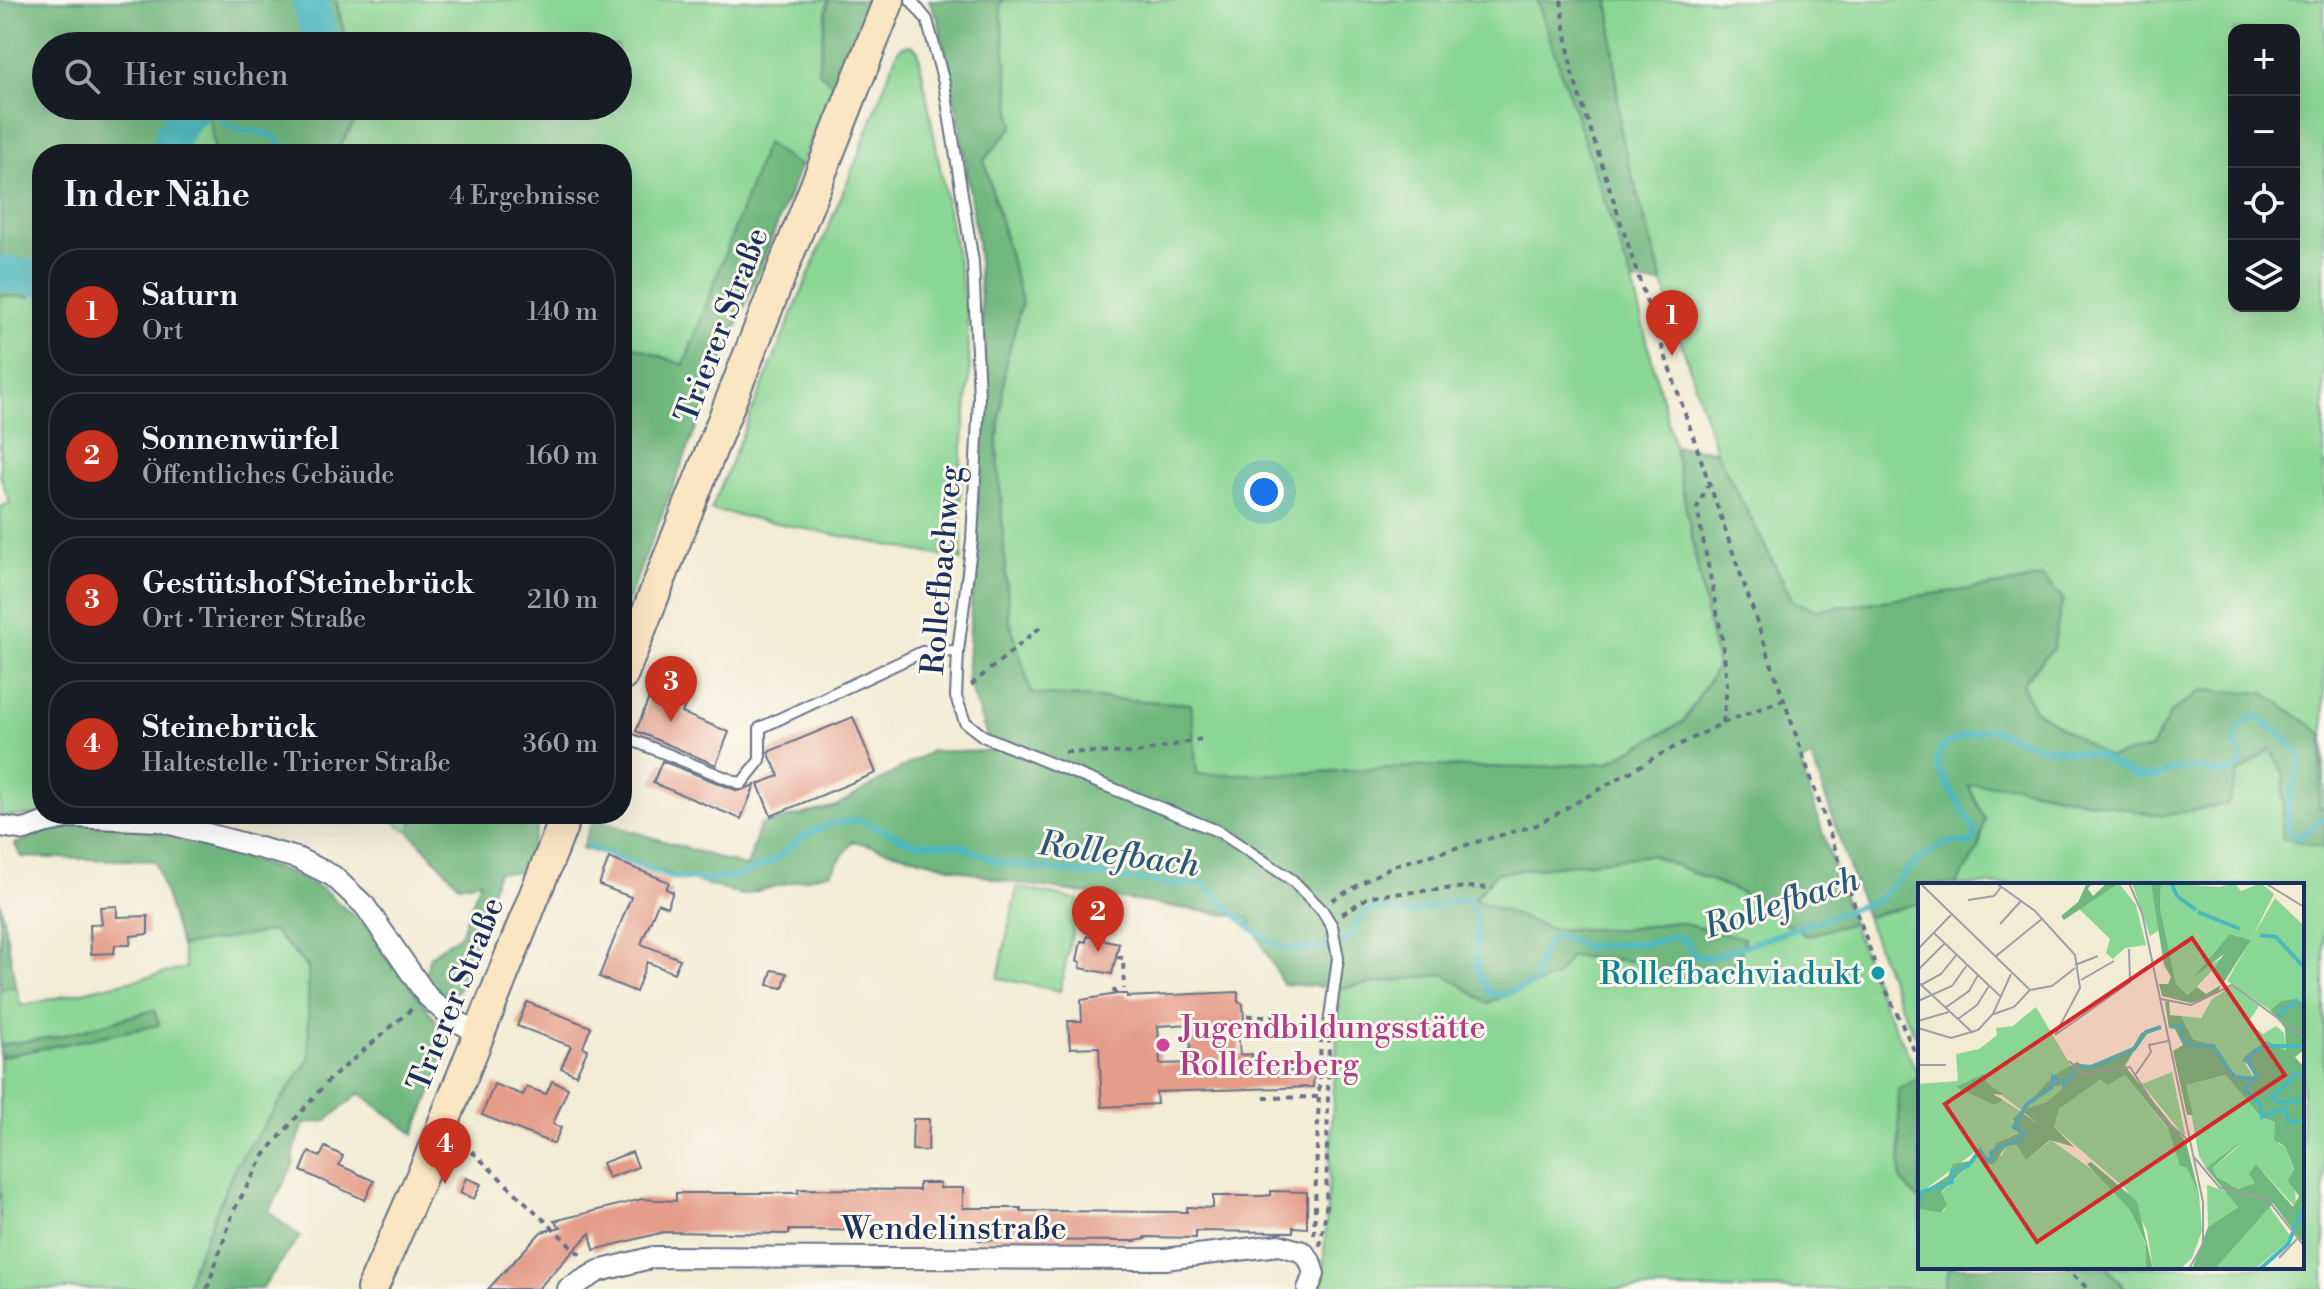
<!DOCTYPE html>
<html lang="de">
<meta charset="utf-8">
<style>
body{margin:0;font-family:"Libre Bodoni",serif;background:#20242c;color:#f1f3f6}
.controls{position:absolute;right:24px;top:24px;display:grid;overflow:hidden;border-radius:16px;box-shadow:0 8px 32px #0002}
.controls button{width:72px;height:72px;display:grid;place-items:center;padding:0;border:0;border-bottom:2px solid #363941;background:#171b24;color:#f1f3f6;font:40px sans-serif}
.you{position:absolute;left:1264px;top:492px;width:28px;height:28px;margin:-20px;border:6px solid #fff;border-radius:50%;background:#1a73e8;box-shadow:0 0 0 12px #1a73e833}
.badge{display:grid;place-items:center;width:52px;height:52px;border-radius:50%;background:#c8321e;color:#fff;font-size:26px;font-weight:700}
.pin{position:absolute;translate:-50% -66px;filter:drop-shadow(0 2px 4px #0008)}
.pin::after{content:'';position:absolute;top:42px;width:28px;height:24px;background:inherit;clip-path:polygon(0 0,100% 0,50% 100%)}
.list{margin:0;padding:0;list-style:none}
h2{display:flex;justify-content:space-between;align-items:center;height:104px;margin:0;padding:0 32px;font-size:34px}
h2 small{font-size:26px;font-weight:400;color:#9ea1a6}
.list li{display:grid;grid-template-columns:52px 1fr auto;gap:24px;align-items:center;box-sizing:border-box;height:128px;margin:0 16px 16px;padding:0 16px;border:2px solid #363941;border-radius:32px}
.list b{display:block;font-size:30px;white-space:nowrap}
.list p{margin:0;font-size:26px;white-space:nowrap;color:#9ea1a6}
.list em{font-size:26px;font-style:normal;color:#9ea1a6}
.icon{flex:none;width:44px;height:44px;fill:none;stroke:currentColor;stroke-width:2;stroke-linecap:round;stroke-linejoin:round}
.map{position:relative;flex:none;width:2324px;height:1289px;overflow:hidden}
.search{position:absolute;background:#171b24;box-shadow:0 8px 32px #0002;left:32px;top:32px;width:600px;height:88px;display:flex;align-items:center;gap:20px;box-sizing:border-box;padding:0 28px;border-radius:44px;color:#9ea1a6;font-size:30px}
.panel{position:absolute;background:#171b24;box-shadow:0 8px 32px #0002;left:32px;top:144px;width:600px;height:680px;border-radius:32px}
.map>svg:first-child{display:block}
.green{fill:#8ad694;stroke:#528279;stroke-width:2;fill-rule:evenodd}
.forest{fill:#6fb77e;stroke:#45736e;stroke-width:2}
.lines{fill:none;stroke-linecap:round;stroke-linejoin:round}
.stream{stroke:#49b8c0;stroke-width:6}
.river{stroke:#49b8c0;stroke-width:36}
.building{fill:#e59d8a;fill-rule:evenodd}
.lane-casing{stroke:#667187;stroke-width:14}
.street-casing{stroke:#667187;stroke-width:24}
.secondary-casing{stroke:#667187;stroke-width:34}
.path{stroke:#667187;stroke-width:4;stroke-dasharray:6 6;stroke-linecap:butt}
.lane{stroke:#fff;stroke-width:10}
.street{stroke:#fff;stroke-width:20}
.secondary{stroke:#fbe6c3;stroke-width:30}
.culture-dot{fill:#0f9aa8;stroke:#fbf7ec;stroke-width:3}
.hotel-dot{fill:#d1479c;stroke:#fbf7ec;stroke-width:3}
.labels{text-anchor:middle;stroke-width:6;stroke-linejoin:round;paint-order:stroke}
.street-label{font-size:32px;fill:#1b2f5e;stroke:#fbf7ec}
.culture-label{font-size:32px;fill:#0d838f;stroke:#fbf7ec;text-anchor:end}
.hotel-label{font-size:32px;fill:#b23c85;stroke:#fbf7ec;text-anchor:start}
.water-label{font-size:34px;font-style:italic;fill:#29587b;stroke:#fbf7ec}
.inset-river{fill:none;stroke:#49b8c0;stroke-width:4}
.inset-road{fill:none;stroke:#9ca0a5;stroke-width:2}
.view{fill:#d62828;fill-opacity:0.15;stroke:#d62828;stroke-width:4}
.inset-edge{fill:none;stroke:#1b2f5e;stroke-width:4}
</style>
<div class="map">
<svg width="2324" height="1289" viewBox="0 0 2324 1289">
<rect width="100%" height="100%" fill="#fbf7ec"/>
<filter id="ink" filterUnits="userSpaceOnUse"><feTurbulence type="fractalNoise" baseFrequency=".0125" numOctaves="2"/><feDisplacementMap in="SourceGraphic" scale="16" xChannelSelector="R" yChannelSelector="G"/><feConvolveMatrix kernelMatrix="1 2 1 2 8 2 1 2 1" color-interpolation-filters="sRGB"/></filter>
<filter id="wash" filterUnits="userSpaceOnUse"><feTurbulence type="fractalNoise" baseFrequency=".006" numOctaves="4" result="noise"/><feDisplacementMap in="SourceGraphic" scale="32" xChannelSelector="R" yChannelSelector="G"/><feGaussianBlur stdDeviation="1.8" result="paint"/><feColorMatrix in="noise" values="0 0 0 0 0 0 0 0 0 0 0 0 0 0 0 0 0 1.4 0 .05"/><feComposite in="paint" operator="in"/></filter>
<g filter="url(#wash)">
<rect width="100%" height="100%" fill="#f2ecd4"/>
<g class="green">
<polygon points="336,0 828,0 818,71 836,79 800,167 766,144 684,365 622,342 622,154 345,154 340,146 362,111 361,106 618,106 618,46 347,46"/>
<polygon points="1005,0 1537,0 1632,282 1674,446 1717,667 1683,722 1607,763 1516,768 1425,766 1288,774 1197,774 1191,704 1031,694 1009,619 997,446 1006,362 1022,302 984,159 1012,127 1000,3"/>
<path d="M1609 0H2324V807L2319 809 2323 734 2171 712 2151 749 2108 758 2033 709 2022 683 2053 648 2042 577 2015 583 1817 610 1793 601 1716 451 1669 304 1621 136ZM2234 30H2294V306H2234Z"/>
<polygon points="911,45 918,50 967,310 970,375 960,469 962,560 711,510 858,156 897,52 902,47"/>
<polygon points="210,116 215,154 185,154 188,128"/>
<polygon points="31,279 42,279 42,814 4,817 0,815 0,507 10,503 0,475 0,296 30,296"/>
<polygon points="2270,749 2284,775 2282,837 2324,848 2324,1289 2125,1289 2107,1267 2302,1267 2302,885 1956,885 1978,848 1967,785 2011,785 2094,803 2238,774"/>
<polygon points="381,814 414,814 410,832"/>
<polygon points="1651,855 1742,893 1806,936 1852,923 1882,1001 1920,1077 1898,1090 1901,1181 1920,1200 1920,1267 1950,1267 1943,1289 1322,1289 1340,988 1445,974 1488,1003 1570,956 1644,962 1672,981 1676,922 1625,929 1551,929 1473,899 1496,873"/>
<polygon points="1017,887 1079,900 1060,991 998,978"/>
<polygon points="1920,903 1920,1044 1900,1005 1866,917"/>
<polygon points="273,931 308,968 309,1059 235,1167 191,1271 187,1289 0,1289 0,1057 159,1024 154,1010 60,1036 0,1045 0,989 16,986 21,1006 186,968 181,946"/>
</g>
<g class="forest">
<polygon points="0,0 336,0 347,46 46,46 46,106 361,106 362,110 340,145 345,154 215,154 209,116 188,128 185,154 42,154 42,279 31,279 30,297 0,296"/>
<polygon points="828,0 869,0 834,85 818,71"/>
<polygon points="929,0 1005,0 1000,3 1013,127 984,160 1022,302 1006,362 997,446 1009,619 1032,694 1191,704 1197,774 1288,774 1425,766 1516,768 1607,763 1683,722 1717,667 1674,446 1716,451 1793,601 1816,610 2015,583 2042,577 2063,598 2053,648 2022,684 2033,709 2107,757 2151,749 2171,712 2202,690 2265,693 2323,734 2319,808 2324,807 2324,848 2282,838 2284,775 2270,749 2238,774 2228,804 2161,816 2011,785 1968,785 1985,819 1979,848 1956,885 1920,885 1920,903 1866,917 1812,758 1800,762 1852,923 1806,936 1742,893 1651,855 1496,873 1474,899 1551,929 1625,929 1676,922 1744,938 1740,962 1672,981 1644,962 1571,956 1556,977 1487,1003 1445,974 1340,988 1283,984 1248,918 1003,881 853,841 831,872 742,895 582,848 593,819 747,867 760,825 836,806 931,751 992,751 967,678 985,368 977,242 960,126 938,19"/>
<polygon points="1537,0 1609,0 1621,136 1663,284 1632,282"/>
<polygon points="766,143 800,167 622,615 622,342 684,365"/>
<polygon points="414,814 542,814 522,873 498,872 458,991 436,997 424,981 430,956 461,934 480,881 459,885 410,832"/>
<polygon points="76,819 158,830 290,873 324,890 365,926 452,1042 414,1134 360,1093 326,1121 304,1124 295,1148 293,1165 269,1212 300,1237 261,1289 187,1289 191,1271 235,1167 309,1060 308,967 273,931 181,946 155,861 21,857 15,844"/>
<polygon points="0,901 16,986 0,989"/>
<polygon points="154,1010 159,1025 0,1057 0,1045 60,1036"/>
<polygon points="1920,1077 1920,1200 1901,1181 1898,1090"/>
<polygon points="1950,1267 2107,1267 2125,1289 1943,1289"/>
</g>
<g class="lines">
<g class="stream">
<path d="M211 106C216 112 221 120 228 125 251 139 274 121 286 154"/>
<polyline points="513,814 519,817"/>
<path d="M587 846 669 877 705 880 737 876 772 862 802 837 832 823 860 820 913 843 960 845 999 863 1172 884H1204C1228 904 1259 944 1291 949 1310 951 1330 946 1348 941 1353 931 1358 915 1370 910 1383 905 1394 916 1407 914 1431 912 1439 898 1468 901L1477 916 1476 966 1489 993 1501 995 1534 983 1542 951 1553 937H1565L1584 947 1658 942 1671 936 1687 941 1690 950 1698 957H1712L1878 900 1916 862 1945 843 1958 842 1970 844 1975 839V830L1941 774 1937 759 1942 747 1966 735 1990 729 2037 746 2097 755 2135 776 2156 777 2174 769 2197 768 2219 773 2232 772 2241 764V753L2234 745C2235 732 2243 722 2255 716L2284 736 2301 756C2298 780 2279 814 2293 837L2300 836 2324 818"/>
</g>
<g class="river">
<polyline points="309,0 324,46"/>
<path d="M168 154C171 135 181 118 197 106"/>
<polyline points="0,273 42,279"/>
</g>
</g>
<g id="blocks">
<g class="building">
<polygon points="658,675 692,689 682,713 729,732 716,765 636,731"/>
<polygon points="853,717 876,773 771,816 758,784 779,776 768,752"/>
<polygon points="662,761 738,791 755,785 741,819 653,783"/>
<polygon points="609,858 669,882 666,889 673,892 667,907 658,903 641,944 680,959 674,973 647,962 636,992 599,977 631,897 599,885"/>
<polygon points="117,906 117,917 148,916 148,934 131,936 130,945 115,945 114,953 91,954 90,925 102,924 100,907"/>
<polygon points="1087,936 1119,943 1112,974 1080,968 1081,962 1077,961 1081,941 1086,942"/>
<polygon points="772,970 787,973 783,988 768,985"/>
<path d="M1238 992V1002L1243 1004 1244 1022H1237L1240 1055 1252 1054 1253 1073 1314 1070 1313 1087 1156 1092 1157 1104 1102 1107 1099 1047 1070 1048 1068 1021H1082L1081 1000 1117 994H1127V997ZM1191 1024 1190 1063 1160 1064 1158 1026Z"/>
<polygon points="527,1002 591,1027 583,1047 588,1049 576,1075 561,1068 571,1046 517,1026"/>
<polygon points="552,1081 568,1088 553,1124 561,1128 554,1144 482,1115 494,1084 523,1095 527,1087 546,1094"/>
<polygon points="913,1119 929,1119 928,1151 912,1150"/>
<polygon points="325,1147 343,1156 339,1165 374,1181 365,1200 301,1171 309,1152 320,1157"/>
<polygon points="632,1152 638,1167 608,1178 602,1163"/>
<polygon points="466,1178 481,1184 474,1199 460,1193"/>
<polygon points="919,1183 940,1183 940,1188 963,1188 963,1208 1021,1208 1021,1211 1187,1212 1187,1207 1213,1208 1213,1196 1262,1196 1271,1195 1271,1191 1307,1192 1307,1228 1293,1227 1293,1232 1196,1231 1196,1238 1145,1237 1146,1239 1135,1241 980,1240 972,1238 971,1233 963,1233 963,1231 789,1230 789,1234 664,1232 594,1250 590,1233 538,1289 488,1289 541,1232 561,1227 554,1221 642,1199 676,1201 676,1193 798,1193 798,1189 919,1190"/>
</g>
</g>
</g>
<g filter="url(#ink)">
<use href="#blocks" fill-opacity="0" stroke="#667187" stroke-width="2"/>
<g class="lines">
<defs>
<g id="lane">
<polyline points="911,0 927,20 944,83 973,262 979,397 972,540 958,651 956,697 965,722 983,736 1220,832 1292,880 1322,910 1332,926 1338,958 1329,1025"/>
<polyline points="622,736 741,784 760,760 760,728 922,652 958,651"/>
</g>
<g id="street">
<polyline points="0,826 25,830 43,823 73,817 159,821 297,858 333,876 365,906 427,996 452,1019 478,1032"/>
<polyline points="568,1289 599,1271 654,1257 1165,1259 1279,1245 1303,1252 1310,1261 1314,1274 1308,1289"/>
</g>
<g id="secondary">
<polyline points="622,676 889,0"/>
<polyline points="372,1289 430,1157 567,814"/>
</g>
</defs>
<use href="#lane" class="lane-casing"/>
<use href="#street" class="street-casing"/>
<use href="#secondary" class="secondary-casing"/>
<g class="path">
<polyline points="1561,0 1572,73 1646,300 1878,973 1920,1063"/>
<polyline points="971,685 1043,625"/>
<polyline points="622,718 630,698"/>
<polyline points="1723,723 1783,700"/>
<polyline points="1065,752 1137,753 1201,739"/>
<polyline points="1332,900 1392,866 1537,825 1663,753 1723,723 1727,685 1723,643 1697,508 1708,485"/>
<polyline points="1342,914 1370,896 1467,887 1493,888"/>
<polyline points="1117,957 1123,958 1124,989"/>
<polyline points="1114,989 1115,994"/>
<polyline points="1247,1016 1275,1016 1293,1020"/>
<polyline points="1264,1098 1318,1097"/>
<polyline points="463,1143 584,1258"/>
<polyline points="1314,1235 1321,1036"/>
<polyline points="1320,1246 1326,1211 1329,1039"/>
<polyline points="2064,1267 2088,1289"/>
<polyline points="207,1289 234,1210 265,1154 327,1082 414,1007"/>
</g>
<use href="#lane" class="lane"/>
<use href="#street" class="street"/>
<use href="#secondary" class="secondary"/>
</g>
</g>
<circle class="culture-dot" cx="1878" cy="973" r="8"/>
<circle class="hotel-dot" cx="1163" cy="1045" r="8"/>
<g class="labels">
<g class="street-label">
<text transform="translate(721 325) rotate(-69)" y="11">Trierer Straße</text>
<text transform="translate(941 570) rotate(-85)" y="11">Rollefbachweg</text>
<text transform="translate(455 994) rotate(-68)" y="11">Trierer Straße</text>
<text x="954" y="1239">Wendelinstraße</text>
</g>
<g class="culture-label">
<text x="1862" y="984">Rollefbachviadukt</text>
</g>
<g class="hotel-label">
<text x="1179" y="1038">Jugendbildungsstätte<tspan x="1179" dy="37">Rolleferberg</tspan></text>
</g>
<g class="water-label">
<text transform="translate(1119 853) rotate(8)" y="12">Rollefbach</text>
<text transform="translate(1781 902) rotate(-18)" y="12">Rollefbach</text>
</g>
</g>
<g transform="translate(1918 883)">
<rect width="386" height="386" fill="#f2ecd4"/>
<path d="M201 0 218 22 228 62 207 65 195 76 188 70 192 56 161 26ZM214 0H233L243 46 232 53ZM243 0 302 4 316 0 323 8 343 0 356 11 333 57 312 51 287 84 308 73 271 112 258 101 242 24ZM357 15 386 43V120L363 118 352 127 309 98ZM314 103 341 123 330 139 345 151 358 143 366 150 368 169 343 164 325 177 336 195 318 192 306 183 298 163 275 156 263 133 283 135 294 116ZM118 124 153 183 122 207V214L135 204 145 202V206L129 219 103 227 69 201 39 204 76 222 85 217 102 228 95 237 101 249 78 260 71 275 58 268 0 312V201L40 198 38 171 61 166 79 152 78 145 95 143ZM254 189 267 251 266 253 224 201ZM207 192 250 246 281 311 284 348 274 375 262 386H235L229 348 208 306 136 244 141 226 184 195ZM309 192 344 235 357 239 361 261 367 263 376 287 378 325 338 281V300L320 306 299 294 294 285 325 260 288 285 281 273 268 202ZM133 257 184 294 212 327 228 362V386H0V326L23 330 27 326 23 310 62 272 67 280 84 272 88 263 99 262 108 277ZM289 302 312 310 320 324 290 344ZM351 323 373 354 369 359 337 386H297Z" fill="#8ad694"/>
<path d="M169 0H174L170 6 175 13 189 0H201L146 37 143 33 160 19ZM233 0H243L242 24 258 101 270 112 279 104 288 111 303 102 300 110 273 120 244 113 241 101H250L253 94 246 82ZM312 51 333 57 306 99 294 88 306 71 276 94ZM378 116 386 120V167L377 174 386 184V354L383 358 355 320 297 386H274L290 344 320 324 288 285 325 258 294 285 299 294 320 306 337 300 331 291 338 281 375 324 381 313 370 298 376 286 367 263 356 257 357 239 344 235 308 192 268 202 275 232H269L255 168 265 162 257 146 251 145 247 119 251 118 252 132 263 133 275 156 298 163 307 183 318 192 336 194 333 183 324 178 327 173 349 158 368 168 367 145 352 127 363 118ZM244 143 225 153 207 183 268 259 281 311 268 284 262 283 250 245 207 192 189 202 183 196 141 226 136 244 156 264 132 257 108 277 99 262 88 263 76 281H67L61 273 23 309 29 321 23 330 0 326V312L30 293 35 281 51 278 63 267 71 275 78 260 100 250 95 236 102 228 120 241 103 227 129 219 144 206 145 202 135 204 113 217 136 192 159 179 168 184 215 164 223 150ZM66 191 69 200 86 212 75 211 85 217 76 222 38 204ZM173 279 219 318 235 386H228V361L212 327 169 281Z" fill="#6fb77e"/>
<path class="inset-river" d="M254 1 259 13 278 27M280 29 322 46M342 52 358 54 385 83M360 132 380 117M253 142 264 143 265 157 273 162 295 163 316 194 337 196M386 163H347L337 168 329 176 339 193 326 206 342 221 344 234 367 225 371 239 386 238M162 183 175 184 216 166 228 149 243 144M382 188 354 214 360 219 386 217M0 322 4 309 34 299V288L50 283 62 267 67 277H75L73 270 81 264 102 257 106 250 96 244 109 221 134 204 135 194 146 201 157 187M342 386 370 361 386 323"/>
<path class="inset-road" d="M78 0 117 28 157 72 162 105 137 152 212 99 211 66M211 0 224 30 285 319V361L271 386M347 0 386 24M4 2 112 107 134 103 157 85M50 17 76 13 83 4M82 41 103 18M16 50 82 113M0 66 33 32M77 74 125 35M157 82 180 73M0 87 27 60M163 97 196 78M0 99 55 150M3 102 23 91 39 71M243 116 273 122 314 102 386 154M0 118 34 103 49 82M27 125 51 108 60 92M76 131 96 124 112 107M40 136 59 122 71 103M0 138 31 129M0 145 33 155 60 147 75 131 93 91M151 178 166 191 212 184 244 234 271 258M0 182H28M218 191 233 169 231 162 250 158M275 273 302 305 350 317 386 363M361 375 379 356"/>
<path class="view" d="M274 55 367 192 119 359 27 221Z"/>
<rect width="386" height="386" class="inset-edge"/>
</g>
</svg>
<div class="controls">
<button>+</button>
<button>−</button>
<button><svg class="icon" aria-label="locate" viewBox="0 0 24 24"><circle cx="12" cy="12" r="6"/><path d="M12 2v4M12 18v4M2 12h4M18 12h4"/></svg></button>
<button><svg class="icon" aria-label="layers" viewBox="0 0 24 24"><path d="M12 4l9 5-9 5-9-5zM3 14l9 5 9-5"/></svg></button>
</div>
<div class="you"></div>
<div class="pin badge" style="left:1672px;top:356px">1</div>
<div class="pin badge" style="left:1098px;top:952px">2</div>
<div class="pin badge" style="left:671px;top:722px">3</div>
<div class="pin badge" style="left:445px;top:1184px">4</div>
<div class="search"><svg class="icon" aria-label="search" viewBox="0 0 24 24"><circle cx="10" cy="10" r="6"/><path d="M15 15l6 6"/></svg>Hier suchen</div>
<section class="panel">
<h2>In der Nähe<small>4 Ergebnisse</small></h2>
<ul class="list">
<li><span class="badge">1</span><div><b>Saturn</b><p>Ort</p></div><em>140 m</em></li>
<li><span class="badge">2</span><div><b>Sonnenwürfel</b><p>Öffentliches Gebäude</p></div><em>160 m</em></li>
<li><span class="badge">3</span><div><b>Gestütshof Steinebrück</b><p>Ort · Trierer Straße</p></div><em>210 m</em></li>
<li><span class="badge">4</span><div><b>Steinebrück</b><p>Haltestelle · Trierer Straße</p></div><em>360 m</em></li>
</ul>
</section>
</div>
